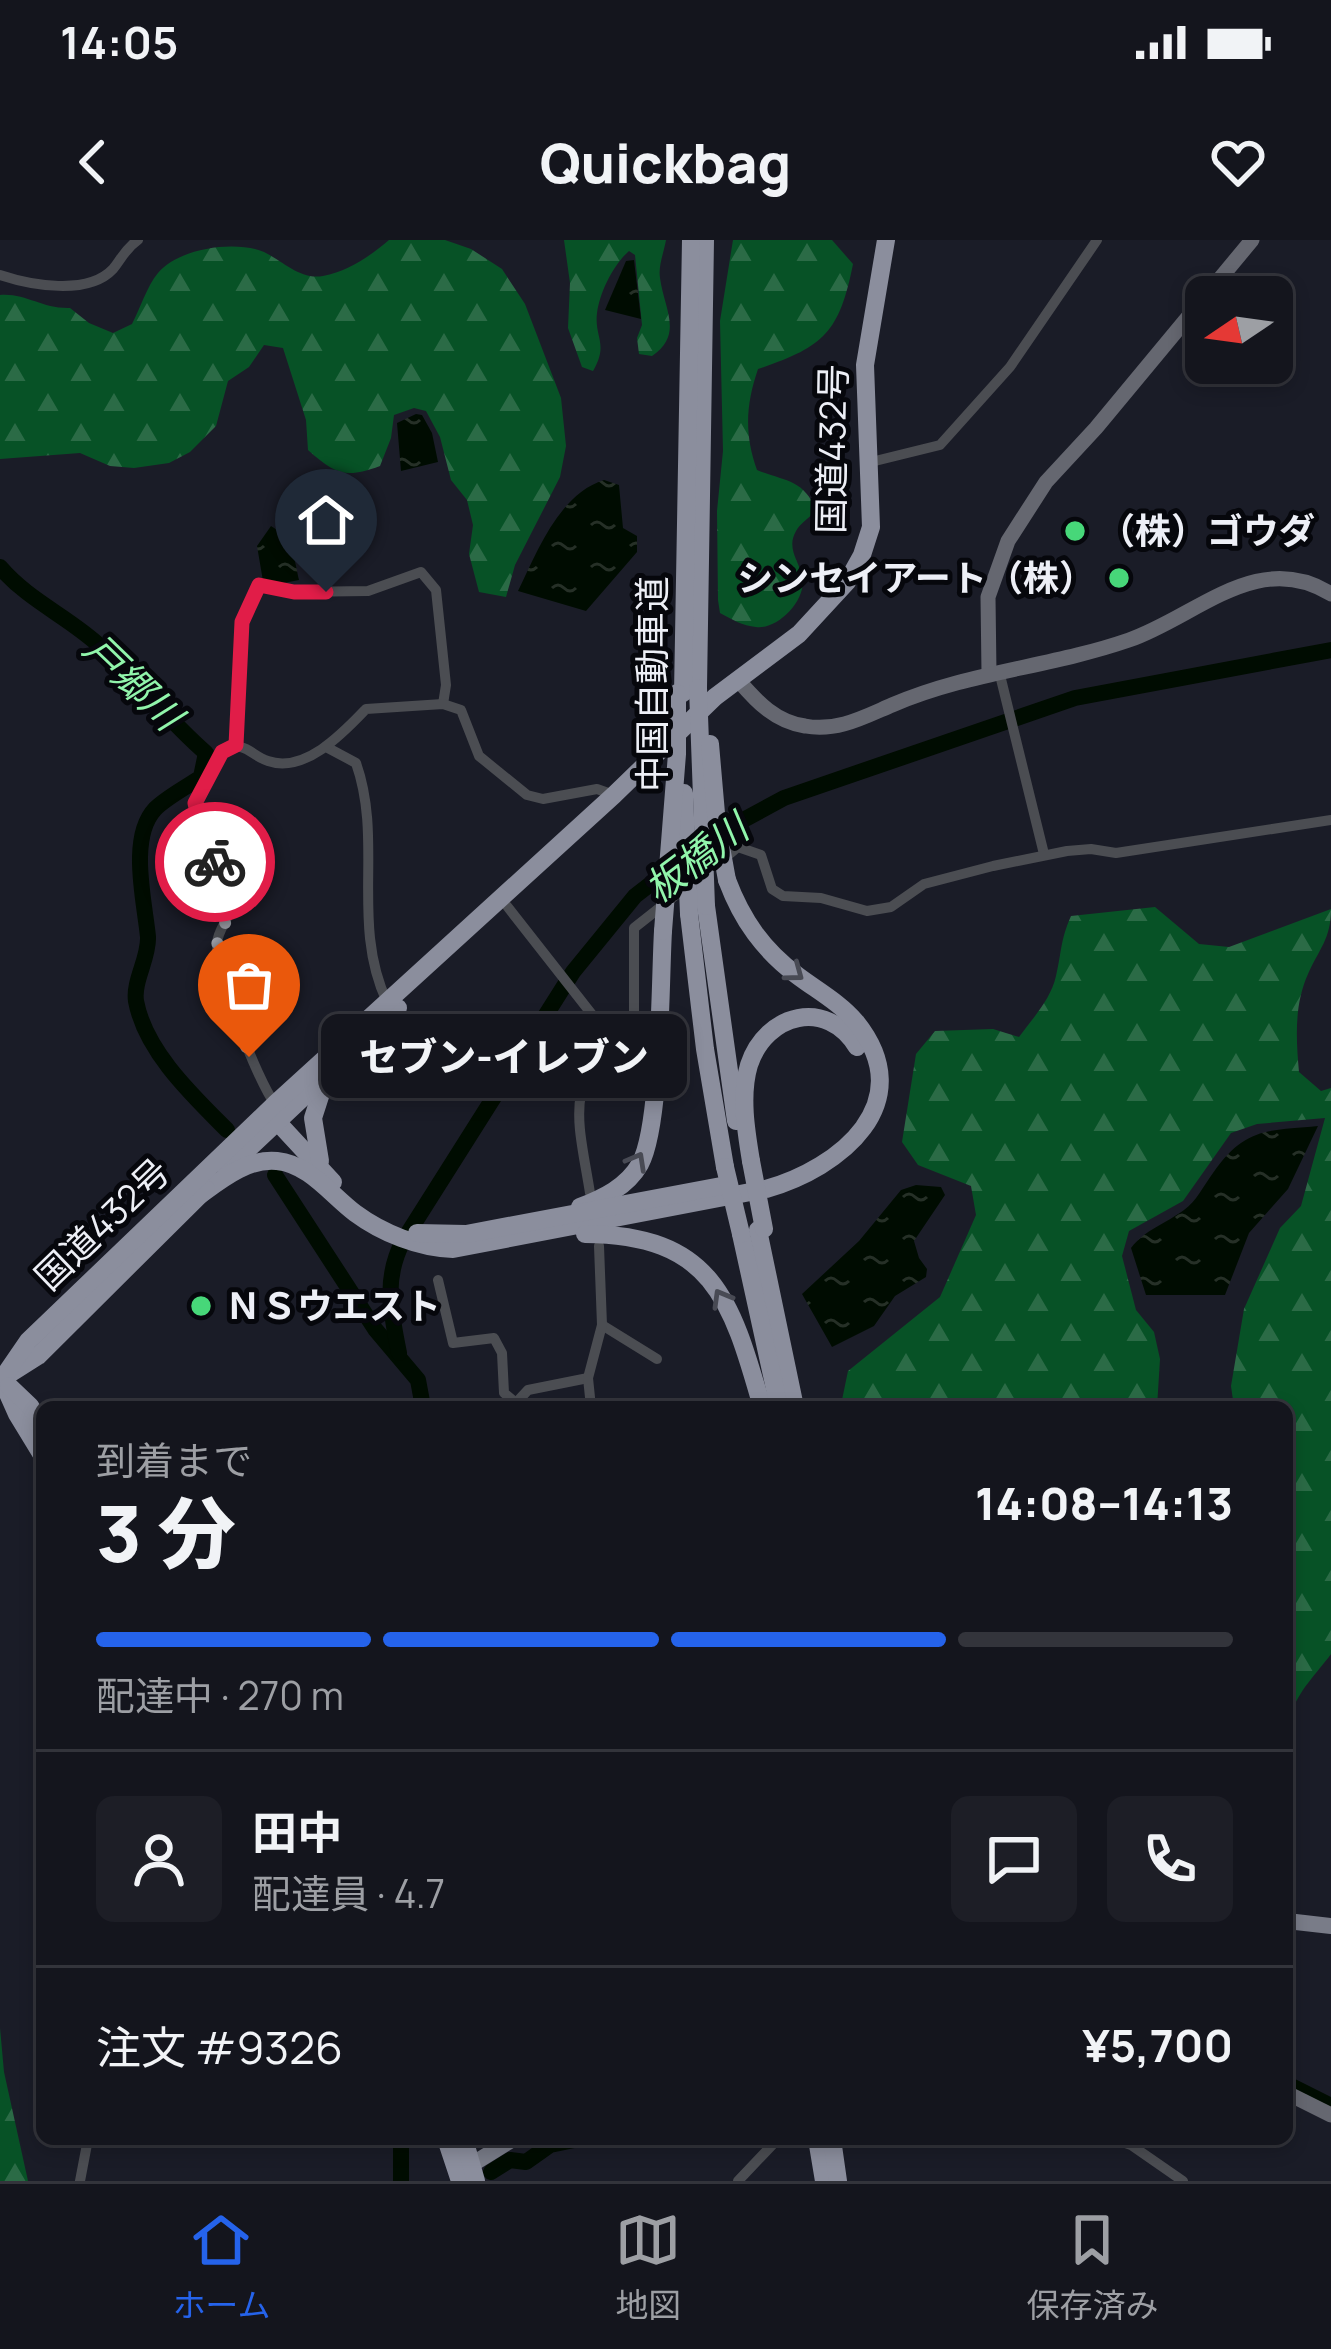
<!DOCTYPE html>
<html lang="ja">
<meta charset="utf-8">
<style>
:root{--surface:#14151d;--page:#1d1e26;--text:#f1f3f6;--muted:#9d9fa4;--line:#33343b;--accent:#2563eb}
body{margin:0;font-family:Manrope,"Noto Sans JP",sans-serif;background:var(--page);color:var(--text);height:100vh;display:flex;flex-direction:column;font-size:45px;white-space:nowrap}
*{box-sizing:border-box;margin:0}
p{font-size:39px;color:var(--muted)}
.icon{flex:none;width:66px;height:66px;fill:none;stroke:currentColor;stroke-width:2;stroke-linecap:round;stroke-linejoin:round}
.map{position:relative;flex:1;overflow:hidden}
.side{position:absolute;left:36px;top:1161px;width:1257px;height:744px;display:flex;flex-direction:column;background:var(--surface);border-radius:18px;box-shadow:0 6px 18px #0003,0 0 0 3px var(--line)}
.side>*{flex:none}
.needle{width:78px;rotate:257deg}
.buttons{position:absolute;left:1185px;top:36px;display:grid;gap:24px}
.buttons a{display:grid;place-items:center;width:108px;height:108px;border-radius:18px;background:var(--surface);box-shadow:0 6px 18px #0003,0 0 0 3px var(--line);font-size:60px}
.pin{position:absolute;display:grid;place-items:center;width:102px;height:102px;color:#fff;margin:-123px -51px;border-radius:50% 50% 50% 0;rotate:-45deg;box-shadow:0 0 12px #0007}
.pin .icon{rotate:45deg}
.courier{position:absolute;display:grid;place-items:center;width:120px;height:120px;margin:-60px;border:9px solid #e11d48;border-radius:50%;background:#fff;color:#222;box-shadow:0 3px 15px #0007}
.bubble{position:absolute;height:84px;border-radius:18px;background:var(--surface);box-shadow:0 6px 18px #0003,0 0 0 3px var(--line);font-size:39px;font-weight:800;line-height:84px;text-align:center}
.headline em{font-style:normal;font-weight:800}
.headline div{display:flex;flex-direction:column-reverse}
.headline{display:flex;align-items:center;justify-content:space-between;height:204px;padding:0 60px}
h1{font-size:78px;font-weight:800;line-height:90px}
.bar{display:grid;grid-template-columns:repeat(4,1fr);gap:18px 12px;align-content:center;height:144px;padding:0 60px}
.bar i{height:15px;border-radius:9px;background:var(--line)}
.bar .current{background:var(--accent)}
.bar p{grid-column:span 4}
.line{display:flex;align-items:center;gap:30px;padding:0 60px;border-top:3px solid var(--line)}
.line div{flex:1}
.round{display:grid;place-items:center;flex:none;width:126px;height:126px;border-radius:18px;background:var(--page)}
.status{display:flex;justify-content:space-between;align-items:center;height:84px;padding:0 60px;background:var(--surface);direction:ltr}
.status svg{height:33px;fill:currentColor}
header{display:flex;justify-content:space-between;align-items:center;height:156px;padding:0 60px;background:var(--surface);font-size:54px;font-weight:800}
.tab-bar{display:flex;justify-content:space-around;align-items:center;height:168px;border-top:3px solid var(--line);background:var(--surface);font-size:33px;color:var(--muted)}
.tab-bar a{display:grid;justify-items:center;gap:6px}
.tab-bar .current{color:var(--accent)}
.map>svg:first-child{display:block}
.forest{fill:url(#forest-firs)}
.water{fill:url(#water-ripples)}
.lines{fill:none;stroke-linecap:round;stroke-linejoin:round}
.river{stroke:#000c01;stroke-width:16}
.street{stroke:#4b4d52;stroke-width:10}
.secondary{stroke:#656770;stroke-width:15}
.primary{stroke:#797c88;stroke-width:16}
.highway{stroke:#8b8e9d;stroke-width:18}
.highway-bridge{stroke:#8b8e9d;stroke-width:18}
.oneway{stroke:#484a54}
.done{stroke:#a3a5ae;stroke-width:12;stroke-dasharray:0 21.6}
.route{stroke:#e11d48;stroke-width:15}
.poi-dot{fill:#47d779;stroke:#06070c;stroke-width:4.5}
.labels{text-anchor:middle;stroke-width:10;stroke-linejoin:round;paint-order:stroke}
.street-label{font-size:36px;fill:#edeff6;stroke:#06070c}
.poi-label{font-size:36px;font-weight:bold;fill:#edeff6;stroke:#06070c;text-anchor:start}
.water-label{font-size:39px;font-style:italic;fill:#91f5ab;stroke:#06070c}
</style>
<div class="status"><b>14:05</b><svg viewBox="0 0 49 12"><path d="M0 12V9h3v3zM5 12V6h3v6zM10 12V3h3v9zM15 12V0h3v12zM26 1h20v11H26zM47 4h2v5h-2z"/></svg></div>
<header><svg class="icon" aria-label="back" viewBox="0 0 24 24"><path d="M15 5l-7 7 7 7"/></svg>Quickbag<svg class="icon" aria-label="heart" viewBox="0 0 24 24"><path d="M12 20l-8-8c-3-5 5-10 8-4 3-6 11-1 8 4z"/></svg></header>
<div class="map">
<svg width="1331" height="1941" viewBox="0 0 1331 1941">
<defs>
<pattern id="forest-firs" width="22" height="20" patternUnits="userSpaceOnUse" patternTransform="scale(3)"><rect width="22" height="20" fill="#075226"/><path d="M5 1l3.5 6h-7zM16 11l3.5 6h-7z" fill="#2b6b46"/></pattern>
<pattern id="water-ripples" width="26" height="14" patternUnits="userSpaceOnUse" patternTransform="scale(3)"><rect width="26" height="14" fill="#000c01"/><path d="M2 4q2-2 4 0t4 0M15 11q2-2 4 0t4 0" fill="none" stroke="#263027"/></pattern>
</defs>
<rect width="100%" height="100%" fill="#1a1c27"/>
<g class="forest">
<path d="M389,0h56l26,9 31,20 23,35 36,94 5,48 -6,31 -45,88 -9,32 -27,-5 -10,-38 4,-29 -6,-25 -16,-20 -11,-43 -14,-26 -12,-3 -20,7 -3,23 -11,28c-35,13 -45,8 -72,-16l-2,-30 -23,-72 -19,-3 -15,22 -21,14 -12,45 -26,26 -21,11 -35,5 -24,-2 -30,-13 -80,6v-164c26,-2 42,14 70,13l19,15 24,10 19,-9c8,-15 15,-38 26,-51 21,-25 77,-33 106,-21 19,9 36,28 59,24 26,-5 47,-20 66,-36z"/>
<path d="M564,0h102c-2,12 -8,26 -6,38 4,31 24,56 -8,78l-13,-2 -2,-16 5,-13 -7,-70 -6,-4c-16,14 -29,41 -32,62 -3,24 12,31 -4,58l-11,-4 -14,-39 2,-45z"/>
<path d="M733,0h99l21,24c-14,70 -30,83 -95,105 -12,35 -14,65 -1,101 27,11 47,9 59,40 -6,8 -16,13 -20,21 -10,17 3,30 6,45 6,23 -24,54 -46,51 -13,-1 -25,-8 -36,-14l-2,-13 -1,-89 6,-60 -3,-130z"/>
<path d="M1155,667l44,37 30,3 102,-38c0,30 -12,40 -23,65 -14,31 -12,65 -9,98l22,19 10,-3v566c-13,18 -34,38 -39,59 -5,20 5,42 -5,60v-366h-53l-3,-21 13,-77 36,-81 21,-22 24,-88 -68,6 -26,9 -48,68 -54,30 -7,25 14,54 18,22 6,27 -3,48h-312l-3,-7 6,-29 92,-74 36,-82 -5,-29 -53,-21 -16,-23 14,-88 19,-23 58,-2 26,8c14,-19 32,-38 37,-61 6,-25 4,-35 15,-60z"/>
<path d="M0,1788l4,44 24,109h-28z"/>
</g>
<g class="water">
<path d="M634,20l7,59 -36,-9 21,-49z"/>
<path d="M416,174l6,1 10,18 6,29 -37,9 -4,-48z"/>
<path d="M604,240l15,5 4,43 14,8v16l-51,59 -68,-20c19,-39 41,-97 86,-111z"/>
<path d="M271,286c22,13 23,31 28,54l-35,7 -7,-41z"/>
<path d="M1318,886l-30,63 -39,44 -24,62h-79l-15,-47c15,-19 34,-24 53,-38 12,-8 20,-25 29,-37 32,-46 54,-42 105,-47z"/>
<path d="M916,945l25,2 4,8 -31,46 5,17 8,11 -1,8 -31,19 -21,30 -42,21 -30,-53 57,-53 42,-51z"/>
</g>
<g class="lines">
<g class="river">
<path d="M0,327c29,34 69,50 101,80 37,34 67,73 105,106l-5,24c-14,10 -34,20 -46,32 -27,29 -10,94 -7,128 1,21 -15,44 -12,64 9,50 57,95 91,129"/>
<path d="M710,598l74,-40 291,-100 256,-48"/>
<path d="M275,935l100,154 43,51 5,27"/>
<path d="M399,1113c-8,-41 -16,-73 4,-112l170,-269 62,-76 40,-31"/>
<path d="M1287,1844l44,22"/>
<path d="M491,1932l19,-12 16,2 24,-17 29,-6"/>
<path d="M401,1941v-42"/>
</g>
<g class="street">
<path d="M0,35c30,10 88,21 113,-6 9,-11 12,-20 25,-29"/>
<path d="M871,222l69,-17 70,-78 87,-127"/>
<path d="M999,431l45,183"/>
<path d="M236,505l5,-123 18,-37 35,7 74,-1 53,-19 15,18 10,95 -3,19"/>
<path d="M328,508l28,15c28,79 -6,160 31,239"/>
<path d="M720,622l18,-15 23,8 11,34 11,7 38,2 46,13 24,-4 33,-23 69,-18 74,-15 24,-2 25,4 215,-33"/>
<path d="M507,666l105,134"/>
<path d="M275,864c-18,-24 -60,-133 -58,-161 1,-13 11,-23 14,-35l-36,-99 29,-60c22,-8 26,6 44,12 37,13 76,-29 98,-52l77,-5 18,6 18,46 48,39 16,4 54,-10 17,6"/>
<path d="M590,953c-11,-70 -30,-118 41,-163l3,-11v-91l57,-45"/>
<path d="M438,1040l15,63 41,-5 8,15 2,40 11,9"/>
<path d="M602,1085l55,34"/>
<path d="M515,1164l13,-14 60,-12"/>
<path d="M591,1167l-3,-29 14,-53 -3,-79"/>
<path d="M1114,1899l17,6 52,36"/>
<path d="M80,1941l8,-42"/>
<path d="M738,1941l37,-39 18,-3"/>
</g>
<g class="secondary">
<path d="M989,433l-1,-76 20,-56 38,-59 50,-54 156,-188"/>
<path d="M739,441c18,21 37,41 66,45 32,6 59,-9 87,-21 76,-33 159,-38 237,-65 67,-23 129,-92 202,-46"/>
<path d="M1287,1853l44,22"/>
</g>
<g class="primary">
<path d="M1287,1681l44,5"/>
<path d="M463,1930l50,-31"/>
</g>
<g class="highway">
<path d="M698,448l7,-448"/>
<path d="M683,453l8,-453"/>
<path d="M706,666l30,215"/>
<path d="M689,674l16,135 20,118"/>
<path d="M271,875l62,67"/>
<path d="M320,921l-7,-43 11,-34"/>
<path d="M751,921c-5,-30 -11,-66 -2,-96 17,-52 78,-67 108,-18"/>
<path d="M226,930l172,-162"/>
<path d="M200,955c22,-16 48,-37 77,-34 32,3 54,34 78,52 27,20 64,35 98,36l313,-60c74,-21 155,-86 90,-167 -16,-19 -38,-31 -58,-46 -35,-26 -56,-56 -71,-96"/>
<path d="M580,967c23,-9 47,-20 60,-43 21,-38 20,-183 23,-233"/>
<path d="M758,990l37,177"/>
<path d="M417,993l49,1 255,-48"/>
<path d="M585,994c127,1 146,64 177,173"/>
<path d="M741,994l38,173"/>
<path d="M8,1135l30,-19 168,-167"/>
<path d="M0,1136l17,38 25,41"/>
<path d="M2,1139l26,-38 247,-237 339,-309 101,-98 84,-63 48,-52 15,-27 9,-28 -6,-162 21,-125"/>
<path d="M9,1146l21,20 12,20"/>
<path d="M446,1899l14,42"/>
<path d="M464,1899l12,42"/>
<path d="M817,1899l7,42"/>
<path d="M832,1899l6,42"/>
</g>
<g class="highway-bridge">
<path d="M698,448l8,218"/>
<path d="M710,504l7,81 10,55"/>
<path d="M684,553l5,121"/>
<path d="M663,691l14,-177v-61"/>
<path d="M751,921l13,68"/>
<path d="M725,927l16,67"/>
</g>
</g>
<defs><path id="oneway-chevron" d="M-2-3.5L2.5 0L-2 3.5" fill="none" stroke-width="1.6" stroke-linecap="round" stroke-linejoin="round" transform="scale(3)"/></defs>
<g class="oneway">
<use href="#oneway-chevron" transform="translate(795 733) rotate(37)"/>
<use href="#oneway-chevron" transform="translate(637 921) rotate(-61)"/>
<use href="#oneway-chevron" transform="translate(721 1058) rotate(-120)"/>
</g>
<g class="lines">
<path class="done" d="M215,622l16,46 -14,36 32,113"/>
<path class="route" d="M215,622l-14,-32 -6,-27 27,-51 14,-7 6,-123 17,-37 35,7h32"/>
</g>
<g class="poi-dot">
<circle cx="1075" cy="291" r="12"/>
<circle cx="1119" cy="338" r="12"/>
<circle cx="201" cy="1066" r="12"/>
</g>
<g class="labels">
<g class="street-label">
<text transform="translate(832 209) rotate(-89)" y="13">国道432号</text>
<text transform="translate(652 444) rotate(-90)" y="13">中国自動車道</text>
<text transform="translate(102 984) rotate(-44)" y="13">国道432号</text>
</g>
<g class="poi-label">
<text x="1099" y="304">（株）ゴウダ</text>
<text x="1095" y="351" text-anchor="end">シンセイアート（株）</text>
<text x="225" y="1079">ＮＳウエスト</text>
</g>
<g class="water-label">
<text transform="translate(133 442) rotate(44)" y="14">戸郷川</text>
<text transform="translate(696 618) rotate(-37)" y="14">板橋川</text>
</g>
</g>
</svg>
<div class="buttons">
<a><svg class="needle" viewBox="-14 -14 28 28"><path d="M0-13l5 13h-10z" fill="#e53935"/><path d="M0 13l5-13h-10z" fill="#9d9fa4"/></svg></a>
</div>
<div class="pin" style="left:249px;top:817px;background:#ea580c"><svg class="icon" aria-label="bag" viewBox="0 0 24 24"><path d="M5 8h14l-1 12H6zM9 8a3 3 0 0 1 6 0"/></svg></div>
<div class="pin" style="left:326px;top:352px;background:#1f2937"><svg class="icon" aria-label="home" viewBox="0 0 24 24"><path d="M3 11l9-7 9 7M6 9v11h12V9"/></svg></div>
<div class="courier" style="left:215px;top:622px"><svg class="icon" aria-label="bike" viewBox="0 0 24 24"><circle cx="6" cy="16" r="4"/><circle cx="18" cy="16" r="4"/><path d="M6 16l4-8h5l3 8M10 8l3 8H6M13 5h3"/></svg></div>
<div class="bubble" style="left:321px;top:774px;width:366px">セブン-イレブン</div>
<section class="side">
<div class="headline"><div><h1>3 分</h1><p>到着まで</p></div><em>14:08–14:13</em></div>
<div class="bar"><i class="current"></i><i class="current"></i><i class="current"></i><i></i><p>配達中 · 270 m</p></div>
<div class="line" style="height:216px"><a class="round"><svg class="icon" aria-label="person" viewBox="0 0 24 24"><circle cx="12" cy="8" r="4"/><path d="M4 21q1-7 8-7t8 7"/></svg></a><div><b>田中</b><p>配達員 · 4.7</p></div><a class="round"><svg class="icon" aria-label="chat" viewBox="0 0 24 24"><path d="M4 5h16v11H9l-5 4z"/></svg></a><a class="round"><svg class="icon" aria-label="phone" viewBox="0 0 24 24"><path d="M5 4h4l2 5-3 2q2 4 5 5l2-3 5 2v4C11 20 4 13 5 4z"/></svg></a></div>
<div class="line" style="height:156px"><div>注文 #9326</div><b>¥5,700</b></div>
</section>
</div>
<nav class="tab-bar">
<a class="current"><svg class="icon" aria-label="home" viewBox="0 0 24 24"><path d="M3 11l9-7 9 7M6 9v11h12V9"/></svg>ホーム</a>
<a><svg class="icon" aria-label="map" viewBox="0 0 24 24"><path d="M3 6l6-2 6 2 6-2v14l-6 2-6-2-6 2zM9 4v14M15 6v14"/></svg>地図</a>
<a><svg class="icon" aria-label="saved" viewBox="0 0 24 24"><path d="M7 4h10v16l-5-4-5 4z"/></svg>保存済み</a>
</nav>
